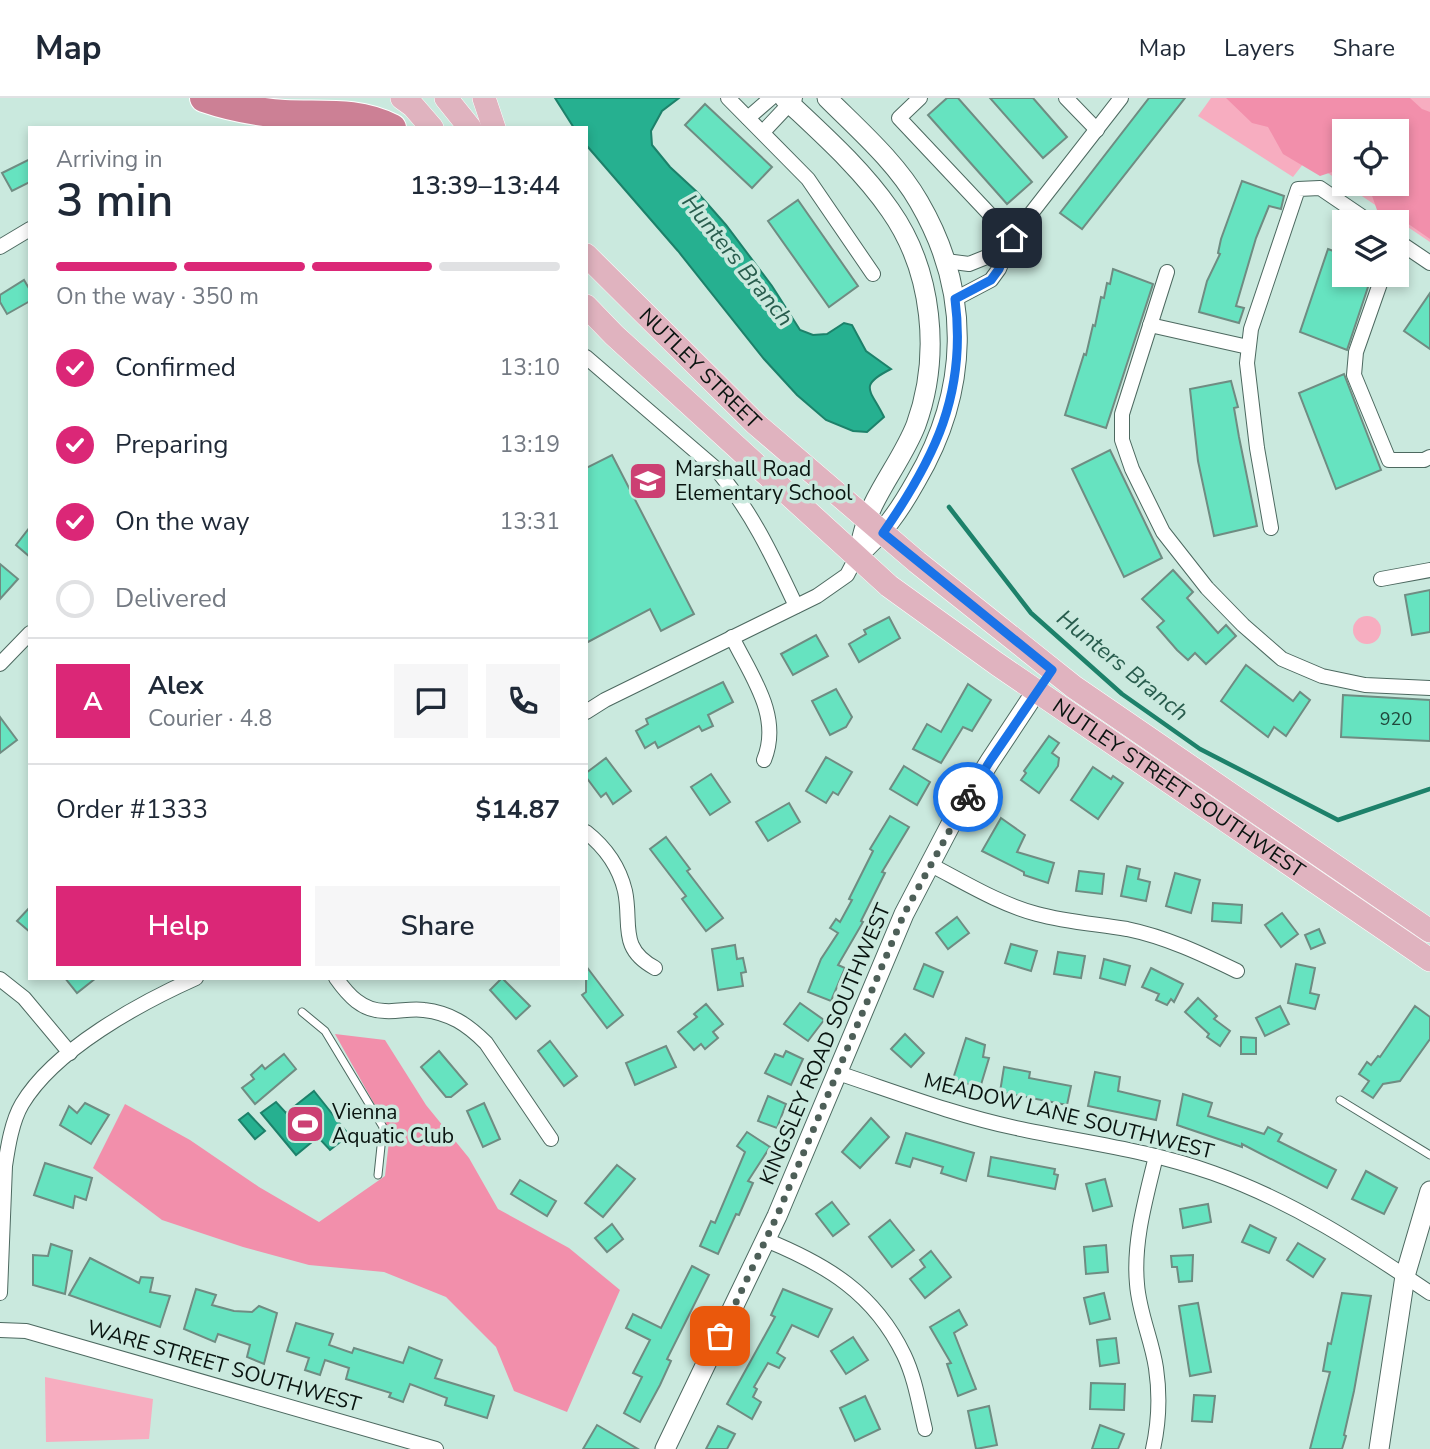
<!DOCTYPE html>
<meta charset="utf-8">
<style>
:root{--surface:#fff;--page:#f6f6f7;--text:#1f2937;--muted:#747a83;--line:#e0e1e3;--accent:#db2777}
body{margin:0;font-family:"Nunito Sans",sans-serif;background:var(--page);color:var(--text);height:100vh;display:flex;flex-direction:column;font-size:26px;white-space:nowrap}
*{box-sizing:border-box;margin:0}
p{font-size:23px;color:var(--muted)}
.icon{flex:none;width:38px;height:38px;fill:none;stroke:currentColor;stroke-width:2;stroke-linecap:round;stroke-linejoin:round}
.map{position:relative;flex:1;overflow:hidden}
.sheet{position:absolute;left:28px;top:28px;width:560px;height:854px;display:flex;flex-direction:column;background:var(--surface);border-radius:0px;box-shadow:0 4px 10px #0003}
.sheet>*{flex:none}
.fabs{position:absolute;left:1332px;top:21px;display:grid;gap:14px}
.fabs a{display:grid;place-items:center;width:77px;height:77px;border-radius:0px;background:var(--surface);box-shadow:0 4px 10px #0003;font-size:35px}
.pin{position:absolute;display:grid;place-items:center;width:60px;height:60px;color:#fff;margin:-30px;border-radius:14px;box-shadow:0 4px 10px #0006}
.courier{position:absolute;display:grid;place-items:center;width:70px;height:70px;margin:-35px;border:5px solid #1a73e8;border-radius:50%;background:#fff;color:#222;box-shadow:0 2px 9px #0007}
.head em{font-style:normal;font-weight:600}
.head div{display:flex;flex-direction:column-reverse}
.head{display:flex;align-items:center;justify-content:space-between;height:119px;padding:0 28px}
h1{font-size:46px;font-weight:600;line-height:52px}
.bar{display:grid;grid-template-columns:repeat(4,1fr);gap:10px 7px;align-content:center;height:84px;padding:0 28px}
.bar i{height:9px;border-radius:5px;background:var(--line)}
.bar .selected{background:var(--accent)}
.bar p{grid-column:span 4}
.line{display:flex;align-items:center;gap:18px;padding:0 28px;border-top:2px solid var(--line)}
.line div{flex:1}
.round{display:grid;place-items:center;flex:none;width:74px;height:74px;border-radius:0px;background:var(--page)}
ol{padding:0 28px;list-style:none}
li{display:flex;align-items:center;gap:21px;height:77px}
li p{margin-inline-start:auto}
li .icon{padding:7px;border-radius:50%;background:var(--accent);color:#fff;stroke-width:4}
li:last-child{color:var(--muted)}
li i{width:38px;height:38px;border:4px solid var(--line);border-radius:50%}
.cta{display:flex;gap:14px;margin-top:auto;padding:14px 28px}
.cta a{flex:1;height:80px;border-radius:0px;background:var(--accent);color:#fff;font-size:28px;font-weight:600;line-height:80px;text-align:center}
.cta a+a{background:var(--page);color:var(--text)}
header{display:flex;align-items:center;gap:42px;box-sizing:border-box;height:98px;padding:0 35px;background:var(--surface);border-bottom:2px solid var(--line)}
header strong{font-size:33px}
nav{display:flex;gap:38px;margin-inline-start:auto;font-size:24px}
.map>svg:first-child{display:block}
.green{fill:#f7adc0;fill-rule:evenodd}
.forest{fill:#f28fab}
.water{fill:#26b090;stroke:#1d816a;stroke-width:2}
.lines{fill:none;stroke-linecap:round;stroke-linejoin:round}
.stream{stroke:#1d816a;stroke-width:4.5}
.building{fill:#66e3c0;stroke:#6f8c82;stroke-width:2}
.service-casing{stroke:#4d6960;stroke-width:9}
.minor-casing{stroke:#4d6960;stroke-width:16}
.tertiary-casing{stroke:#4d6960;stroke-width:21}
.primary-casing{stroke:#fff;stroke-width:24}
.motorway-casing{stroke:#fff;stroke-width:30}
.service{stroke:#fff;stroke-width:7}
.minor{stroke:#fff;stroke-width:14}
.tertiary{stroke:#fff;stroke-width:19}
.primary{stroke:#e0b3bf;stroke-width:23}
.motorway{stroke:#cc8095;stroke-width:28}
.done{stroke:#4d5f58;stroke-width:7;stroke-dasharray:0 12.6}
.route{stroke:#1a73e8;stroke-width:9}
.labels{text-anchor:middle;stroke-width:7;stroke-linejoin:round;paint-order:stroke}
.number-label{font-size:18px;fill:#20483c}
.street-label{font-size:21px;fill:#091410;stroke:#cae9de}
.poi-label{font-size:21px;fill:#091410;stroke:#cae9de;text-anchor:start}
.water-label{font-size:23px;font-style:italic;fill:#295d4e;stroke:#cae9de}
</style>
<header>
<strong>Map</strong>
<nav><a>Map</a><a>Layers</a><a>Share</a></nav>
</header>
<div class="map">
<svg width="1430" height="1351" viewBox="0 0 1430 1351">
<rect width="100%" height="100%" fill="#cae9de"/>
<g class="green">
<path d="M1211,0h219v144l-123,-83 -14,18 -95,-61zM1344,33h52v53h-52z"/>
<circle cx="1367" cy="532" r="14"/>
<path d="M45,1279l108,22 -4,40 -103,3z"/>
</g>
<g class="forest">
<path d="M1226,0h184l12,11 8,3v127l-23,-16 -30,-13 -8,-23 -1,-3h28v-53h-52v37l-24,8 -37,-22 -15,-27 -16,-4z"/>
<path d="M335,936l50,6 41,65 43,53 29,51 71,39 51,42 -53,122 -53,-21 -18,-44 -50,-50 -62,-25 -75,-7 -66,-18 -81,-27 -69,-52 32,-64 65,36 69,47 60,35 66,-46 5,-44z"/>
</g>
<g class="water">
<path d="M555,0h124l-17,13 -11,20 1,14 18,22 27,25 29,33 46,61 28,44 13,5 14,-1 17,-11 8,2 14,26 25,18c-34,17 -20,21 -7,48l-17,15 -14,-1 -27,-11 -29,-25 -33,-36 -86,-108 -91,-105 -1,-18h-12z"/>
<path d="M314,993l35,44 -19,15 -12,-13 -22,18 -35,-42 15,-11 10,11z"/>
<path d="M248,1015l17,18 -10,8 -16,-19z"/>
</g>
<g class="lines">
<path class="stream" d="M949,409l82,106 91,81 78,55 138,71 92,-31"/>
</g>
<g class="building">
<path d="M947,0h11l74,84 -25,22 -79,-89z"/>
<path d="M990,0h43l34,39 -24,21z"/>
<path d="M1149,0h36l-103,131 -22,-16z"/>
<path d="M705,6l67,63 -20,21 -67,-63z"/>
<path d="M30,61v23l-18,9 -10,-18z"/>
<path d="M1242,83l42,15 -3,13 -12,-3 -13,32 -20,68 8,2 -5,15 -40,-11 8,-31 13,-27 -2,-1 3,-14z"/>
<path d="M798,102l60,86 -29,21 -61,-86z"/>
<path d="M1328,151l16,6v20h28l-25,75 -47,-18z"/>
<path d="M1113,171l40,15 -47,144 -41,-13 19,-61 2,1 7,-30 2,1 6,-29 3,1 3,-15 3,1z"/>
<path d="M24,182l6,10v11l-23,13 -7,-12v-7z"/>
<path d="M1430,195v56l-26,-18z"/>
<path d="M1344,276l37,96 -45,19 -37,-96z"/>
<path d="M1231,283l7,26 -4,1 5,29 18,89 -43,10 -16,-75 -8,-72z"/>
<path d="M1110,352l52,108 -38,19 -52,-108z"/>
<path d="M612,357l82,159 -33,17 -11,-22 -64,34v-175z"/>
<path d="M30,429v30l-14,-12z"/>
<path d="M0,466l18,15 -18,20z"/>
<path d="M1173,472l20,22 -6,6 31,35 8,-8 10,11 -30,28 -11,-11 -7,7 -11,-10 -20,-23 7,-6 -22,-22z"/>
<path d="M1430,492v42l-18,3 -7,-40z"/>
<path d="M889,519l11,21 -41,24 -10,-18 17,-10 -2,-4z"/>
<path d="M816,537l12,21 -35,19 -12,-21z"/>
<path d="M1246,567l47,36 7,-9 10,8 -24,36 -12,-9 -6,10 -47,-36z"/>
<path d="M723,584l10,20 -25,13 5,11 -11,5 -3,-5 -41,22 -3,-6 -10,6 -9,-17 12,-7 -2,-5z"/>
<path d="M968,586l23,16 -19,31 -9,-4 -22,36 -28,-14 14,-25 14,8z"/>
<path d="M836,591l16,28 -6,10 -16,8 -18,-34z"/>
<path d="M1343,597l87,5v41l-89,-4z"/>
<path d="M0,619l17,23 -17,13z"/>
<path d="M1049,638l10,7 -7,10 7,5 -1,8 -19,27 -18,-13 5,-7 -2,-2z"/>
<path d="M826,659l26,15 -14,23 -5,-3 -7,11 -20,-12z"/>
<path d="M606,660l25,33 -18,13 -7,-11 -5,4 -15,-20v-4z"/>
<path d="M904,668l26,16 -13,23 -27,-16z"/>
<path d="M1093,669l18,12 2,-3 10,7 -25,36 -27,-19z"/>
<path d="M711,676l19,28 -20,13 -19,-28z"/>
<path d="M789,705l11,19 -32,19 -12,-19z"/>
<path d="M890,718l19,11 -27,45 3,1 -24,48 2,1 -25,43 7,3 -14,33 -23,-9 13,-33 17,-26 -8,-5 6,-9 4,3 12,-22 -3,-1 24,-48 -3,-2z"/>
<path d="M1001,720l24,17 -8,17 37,11 -6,20 -24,-8v-3l-42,-21z"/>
<path d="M666,739l24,32 -3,2 36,47 -17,13 -24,-32 4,-3 -36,-47z"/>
<path d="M1127,768l13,3 -2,10 12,3 -4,19 -25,-5z"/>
<path d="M1079,773l25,3 -2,20 -26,-3z"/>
<path d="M1175,775l25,7 -9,33 -25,-7z"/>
<path d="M1213,805l29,2 -1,18 -29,-2z"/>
<path d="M30,809v25l-13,-11z"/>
<path d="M1282,815l16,21 -17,13 -16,-22z"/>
<path d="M957,819l12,16 -21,16 -12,-16z"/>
<path d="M1319,831l6,14 -14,6 -6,-14z"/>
<path d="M1011,846l26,7 -6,20 -26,-8z"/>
<path d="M735,847l2,14 6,-1 3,14 -5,1 2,13 -25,4 -6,-41z"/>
<path d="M1058,854l27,4 -4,22 -27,-4z"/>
<path d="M1104,861l26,7 -5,19 -25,-7z"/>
<path d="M924,866l19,8 -10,25 -19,-8z"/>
<path d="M1296,866l19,4 -5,25 9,2 -4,14 -27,-6z"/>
<path d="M586,868l37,49 -16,13 -25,-33 4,-3z"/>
<path d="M1151,870l32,16 -9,18 -3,-3 -4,6 -11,-5 3,-6 -17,-7z"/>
<path d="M65,880h31l-19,15z"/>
<path d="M502,880l28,28 -14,13 -26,-29z"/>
<path d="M1198,900l19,18 -3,3 16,12 -10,15 -13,-9 2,-3 -24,-22z"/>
<path d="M800,905l24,17 -16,21 -24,-17z"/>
<path d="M706,906l17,20 -10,8 5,6 -13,11 -4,-5 -7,6 -16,-18 19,-15 -3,-3z"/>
<path d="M1280,908l9,18 -24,12 -9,-18z"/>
<path d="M1415,908l15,11v22l-30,42 -17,3 -10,14 -11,-7 7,-10 -10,-7 8,-12 4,3 7,-9 2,1z"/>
<path d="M905,936l19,19 -13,14 -20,-18z"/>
<path d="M1241,939l15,1v16h-15z"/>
<path d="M966,940l19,7 -2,12 6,1 -9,30 -27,-9z"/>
<path d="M550,943l27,35 -13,10 -26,-35z"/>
<path d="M666,948l10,21 -41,18 -9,-22z"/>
<path d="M439,953l28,33 -16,13h-5l-25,-30z"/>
<path d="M786,953l17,8 -12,26 -26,-12 10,-19 8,3z"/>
<path d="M284,956l12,15 -41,35 -13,-16 12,-9 -3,-4 11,-10 3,4z"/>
<path d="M1004,969l26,5 -1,6 42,8 -4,19 -67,-13z"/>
<path d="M1095,974l25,5 -2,14 42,10 -4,19 -68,-14z"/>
<path d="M1183,996l29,9 -4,13 56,18 4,-7 14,7 -4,7 58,29 -9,18 -85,-44v3l-65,-22z"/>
<path d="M768,998l18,8 -9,24 -19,-7z"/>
<path d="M85,1005l24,12 -18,29 -31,-19 9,-19 8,7z"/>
<path d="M484,1005l16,36 -17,8 -16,-36z"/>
<path d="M871,1020l18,19 -29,31 -18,-16z"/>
<path d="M747,1034l23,15 -22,34 5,2 -14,32 -3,-1 -18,40 -18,-8 11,-25 4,2 30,-71 -8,-6z"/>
<path d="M906,1035l68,20 -8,28 -25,-8 2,-6 -30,-9 -3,9 -14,-4z"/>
<path d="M991,1059l64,12 -1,5 4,1 -3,14 -67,-13z"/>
<path d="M45,1065l47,15 -6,22 -11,-4 -2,12 -39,-13z"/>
<path d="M617,1067l18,14 -32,38 -18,-14z"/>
<path d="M1366,1073l31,17 -13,26 -32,-15z"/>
<path d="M1105,1081l7,27 -19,5 -7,-27z"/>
<path d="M520,1082l36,21 -9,15 -36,-22z"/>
<path d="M832,1104l17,22 -16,12 -17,-22z"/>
<path d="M1208,1106l3,18 -28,6 -3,-19z"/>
<path d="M890,1122l24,30 -22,17 -23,-30z"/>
<path d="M612,1126l11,15 -16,13 -12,-14z"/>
<path d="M1250,1127l26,13 -7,15 -27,-11z"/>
<path d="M1298,1145l27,16 -12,18 -26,-17z"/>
<path d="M51,1146l21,7 -7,43 -32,-9v-30l15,1z"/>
<path d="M1106,1147l2,27 -22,2 -2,-27z"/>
<path d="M931,1153l20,26 -26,21 -15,-19 15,-12 -5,-7z"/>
<path d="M1193,1157l-1,26 -13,1 -2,-15h-5l-1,-11z"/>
<path d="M90,1160l49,25 2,-6 12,1 -3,14 20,4 -10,31 -91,-32z"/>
<path d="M692,1168l17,9 -42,84 4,2 -11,24 -20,37 -16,-9 18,-36 -9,-4 17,-33 -24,-12 7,-14 28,14z"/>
<path d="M196,1191l20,6 -4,10 22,6 18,1 7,-6 18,7 -13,51 -17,-7 3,-12 -32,-11 -3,8 -31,-13z"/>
<path d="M783,1191l49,20 -14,28 -26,-12 -15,28 8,5 -6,10 -11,-5 -14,24 3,2 -4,8 8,5 -9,17 -25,-15 48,-87 -4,-2z"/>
<path d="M1104,1195l6,26 -20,5 -6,-26z"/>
<path d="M1342,1195l29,3 -17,95 -10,44 2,1 -4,13h-32l20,-77 -7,-1 5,-28 3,1z"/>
<path d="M1198,1205l13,69 -21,4 -11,-70z"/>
<path d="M959,1212l8,15 -13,8 22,56 -18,7 -11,-32 4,-1 -21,-36z"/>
<path d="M296,1225l37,11 -4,11 23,8 2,-5 49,15 6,-16 33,13 -7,18 59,18 -7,22 -42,-13 2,-7 -37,-14 -7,18 -14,-5 2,-4 -45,-14 3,-11 -24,-8 -5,15 -15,-5 4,-12 -22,-7z"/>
<path d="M853,1239l15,23 -22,14 -15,-23z"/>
<path d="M1116,1240l3,25 -19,3 -3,-26z"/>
<path d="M1091,1285l34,1 -1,26 -34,-1z"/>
<path d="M1194,1297l21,1 -3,26 -20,-1z"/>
<path d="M865,1298l15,33 -25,12 -15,-33z"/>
<path d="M989,1308l8,39 -21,4 -8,-38z"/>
<path d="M597,1327l41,24h-55z"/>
<path d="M1100,1327l24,9 -6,15h-26z"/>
<path d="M718,1328l17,8 -8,15h-21z"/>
</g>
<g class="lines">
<g class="service-casing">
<g id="service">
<path d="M302,914l23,19 58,96 -5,48"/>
<path d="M1340,1002l90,55"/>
</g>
</g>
<g class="minor-casing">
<g id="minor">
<path d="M728,0l80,81 65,95"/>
<path d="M920,0l-21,20 113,120"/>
<path d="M1066,0l31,32"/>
<path d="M748,20l23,-20"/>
<path d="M763,34l32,-34"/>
<path d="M1396,142l34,23"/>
<path d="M0,149l30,-18"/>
<path d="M946,163l23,3 20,-8 15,-1"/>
<path d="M1167,174l-45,142v26l10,29 31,63 44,56 36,37 39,34 40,17 43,9 65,3"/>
<path d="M1383,177l-27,77 -2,23 35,85h35l6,-3"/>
<path d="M955,201l36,-19 8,-11 13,-31 109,-140"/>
<path d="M1150,227l98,22"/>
<path d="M586,259l128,110c36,41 59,90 82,139"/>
<path d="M1271,430l-14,-80 -10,-85 4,-34 47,-140 22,-1 50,34"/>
<path d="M1381,481l49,-9"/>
<path d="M732,539c19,39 50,79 32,123"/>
<path d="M0,566l30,-31"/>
<path d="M586,614l19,-12 212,-104 30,-21 10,-19"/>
<path d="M586,734c19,15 33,34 39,59 7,33 -7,57 30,77"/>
<path d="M929,766c35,18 70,40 108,50 29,8 60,10 90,15 39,8 75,25 110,42"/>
<path d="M336,880c12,17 26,33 49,33 13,1 26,-3 39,-1 26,3 43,14 62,33l65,96"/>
<path d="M0,881l24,19 46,55"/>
<path d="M838,975c60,20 117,42 178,55 65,14 133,22 197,45 79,28 148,73 217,120"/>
<path d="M766,1142c61,25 108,53 138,115 11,23 15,49 21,74"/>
<path d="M0,1195l5,-127c3,-20 7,-45 17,-62 33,-55 118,-101 174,-126"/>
<path d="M0,1232l26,1 410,118"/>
<path d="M1153,1351c6,-27 7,-54 3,-81 -4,-28 -17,-55 -19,-84 -4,-43 9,-86 19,-128"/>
</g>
</g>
<g class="tertiary-casing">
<g id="tertiary">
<path d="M784,0c37,35 77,70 106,112 43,61 51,146 26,215 -11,28 -30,53 -43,80 -8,16 -11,34 -16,51"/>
<path d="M827,0c32,32 69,64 92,104 53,91 50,189 -3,279 -18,32 -31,50 -59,75"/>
<path d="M665,1351l112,-233 127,-302 48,-92 38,-61 47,-71"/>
<path d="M1379,1351l26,-173 25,-85"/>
</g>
</g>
<g class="primary-casing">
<g id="primary">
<path d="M402,0l11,8 19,22"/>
<path d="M446,0l24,30"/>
<path d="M484,0l10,30"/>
<path id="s1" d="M586,157l170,169 161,138 157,125 356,244"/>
<path id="s2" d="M586,208l28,29 275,251 108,78 433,296"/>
</g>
</g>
<g class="motorway-casing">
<path id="motorway" d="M204,0c26,9 53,14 80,16 38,2 72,-4 108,14"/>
</g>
<use href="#service" class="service"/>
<use href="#minor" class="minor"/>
<use href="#tertiary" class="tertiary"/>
<use href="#primary" class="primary"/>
<use href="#motorway" class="motorway"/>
</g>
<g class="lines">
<path class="done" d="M720,1238l57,-120 127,-302 64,-117"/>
<path class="route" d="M968,699l22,-36 62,-91 -169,-137c52,-75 84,-140 72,-234l36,-19 8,-11 13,-31"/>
</g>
<defs>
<g id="school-square" transform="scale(2.0125)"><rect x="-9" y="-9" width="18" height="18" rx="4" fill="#cc4073" stroke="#cae9de"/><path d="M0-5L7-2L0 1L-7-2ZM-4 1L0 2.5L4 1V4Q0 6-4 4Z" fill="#fff"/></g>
<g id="stadium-square" transform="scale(2.0125)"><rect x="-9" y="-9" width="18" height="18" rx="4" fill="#cc4073" stroke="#cae9de"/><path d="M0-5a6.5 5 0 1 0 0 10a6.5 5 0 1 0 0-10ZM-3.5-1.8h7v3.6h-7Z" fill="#fff"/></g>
</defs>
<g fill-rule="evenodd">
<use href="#school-square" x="648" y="383"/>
<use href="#stadium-square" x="305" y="1026"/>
</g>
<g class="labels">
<g class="number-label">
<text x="1396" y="627">920</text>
</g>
<g class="street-label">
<text dy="7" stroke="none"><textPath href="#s1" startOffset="161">NUTLEY STREET</textPath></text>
<text dy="7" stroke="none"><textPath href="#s2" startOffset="766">NUTLEY STREET SOUTHWEST</textPath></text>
<text transform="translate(825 946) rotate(-67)" y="7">KINGSLEY ROAD SOUTHWEST</text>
<text transform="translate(1069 1018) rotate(14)" y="7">MEADOW LANE SOUTHWEST</text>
<text transform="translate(224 1268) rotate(16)" y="7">WARE STREET SOUTHWEST</text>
</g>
<g class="poi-label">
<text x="675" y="378">Marshall Road<tspan x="675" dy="24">Elementary School</tspan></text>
<text x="332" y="1021">Vienna<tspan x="332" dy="24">Aquatic Club</tspan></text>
</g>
<g class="water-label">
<text transform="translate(738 162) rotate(51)" y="8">Hunters Branch</text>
<text transform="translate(1123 567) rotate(39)" y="8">Hunters Branch</text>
</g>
</g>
</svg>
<div class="fabs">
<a><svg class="icon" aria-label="locate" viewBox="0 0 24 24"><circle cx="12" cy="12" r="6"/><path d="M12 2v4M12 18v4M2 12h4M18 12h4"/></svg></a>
<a><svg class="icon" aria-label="layers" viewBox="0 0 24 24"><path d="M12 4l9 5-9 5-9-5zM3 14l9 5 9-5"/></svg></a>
</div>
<div class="pin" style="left:720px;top:1238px;background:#ea580c"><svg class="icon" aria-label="bag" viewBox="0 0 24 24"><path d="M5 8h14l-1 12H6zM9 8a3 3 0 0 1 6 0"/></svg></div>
<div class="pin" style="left:1012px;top:140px;background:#1f2937"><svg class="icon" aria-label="home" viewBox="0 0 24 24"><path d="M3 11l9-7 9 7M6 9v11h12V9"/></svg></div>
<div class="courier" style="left:968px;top:699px"><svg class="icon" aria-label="bike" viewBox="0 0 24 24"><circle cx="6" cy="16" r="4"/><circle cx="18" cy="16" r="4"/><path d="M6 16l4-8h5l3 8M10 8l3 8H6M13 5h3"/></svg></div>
<section class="sheet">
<div class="head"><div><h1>3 min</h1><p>Arriving in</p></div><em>13:39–13:44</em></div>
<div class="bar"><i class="selected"></i><i class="selected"></i><i class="selected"></i><i></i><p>On the way · 350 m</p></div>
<ol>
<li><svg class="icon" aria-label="check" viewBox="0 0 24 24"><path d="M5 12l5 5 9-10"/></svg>Confirmed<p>13:10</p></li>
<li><svg class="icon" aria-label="check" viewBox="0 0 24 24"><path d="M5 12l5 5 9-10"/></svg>Preparing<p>13:19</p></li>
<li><svg class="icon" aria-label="check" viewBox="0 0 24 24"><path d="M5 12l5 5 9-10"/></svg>On the way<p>13:31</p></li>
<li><i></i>Delivered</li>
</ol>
<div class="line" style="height:126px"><b class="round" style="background:var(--accent);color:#fff">A</b><div><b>Alex</b><p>Courier · 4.8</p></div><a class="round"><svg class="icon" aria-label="chat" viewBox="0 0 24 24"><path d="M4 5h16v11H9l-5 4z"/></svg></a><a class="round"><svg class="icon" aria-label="phone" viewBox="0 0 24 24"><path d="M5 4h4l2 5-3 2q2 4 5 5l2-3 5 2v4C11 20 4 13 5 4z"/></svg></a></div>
<div class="line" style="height:91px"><div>Order #1333</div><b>$14.87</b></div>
<div class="cta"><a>Help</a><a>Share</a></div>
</section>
</div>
